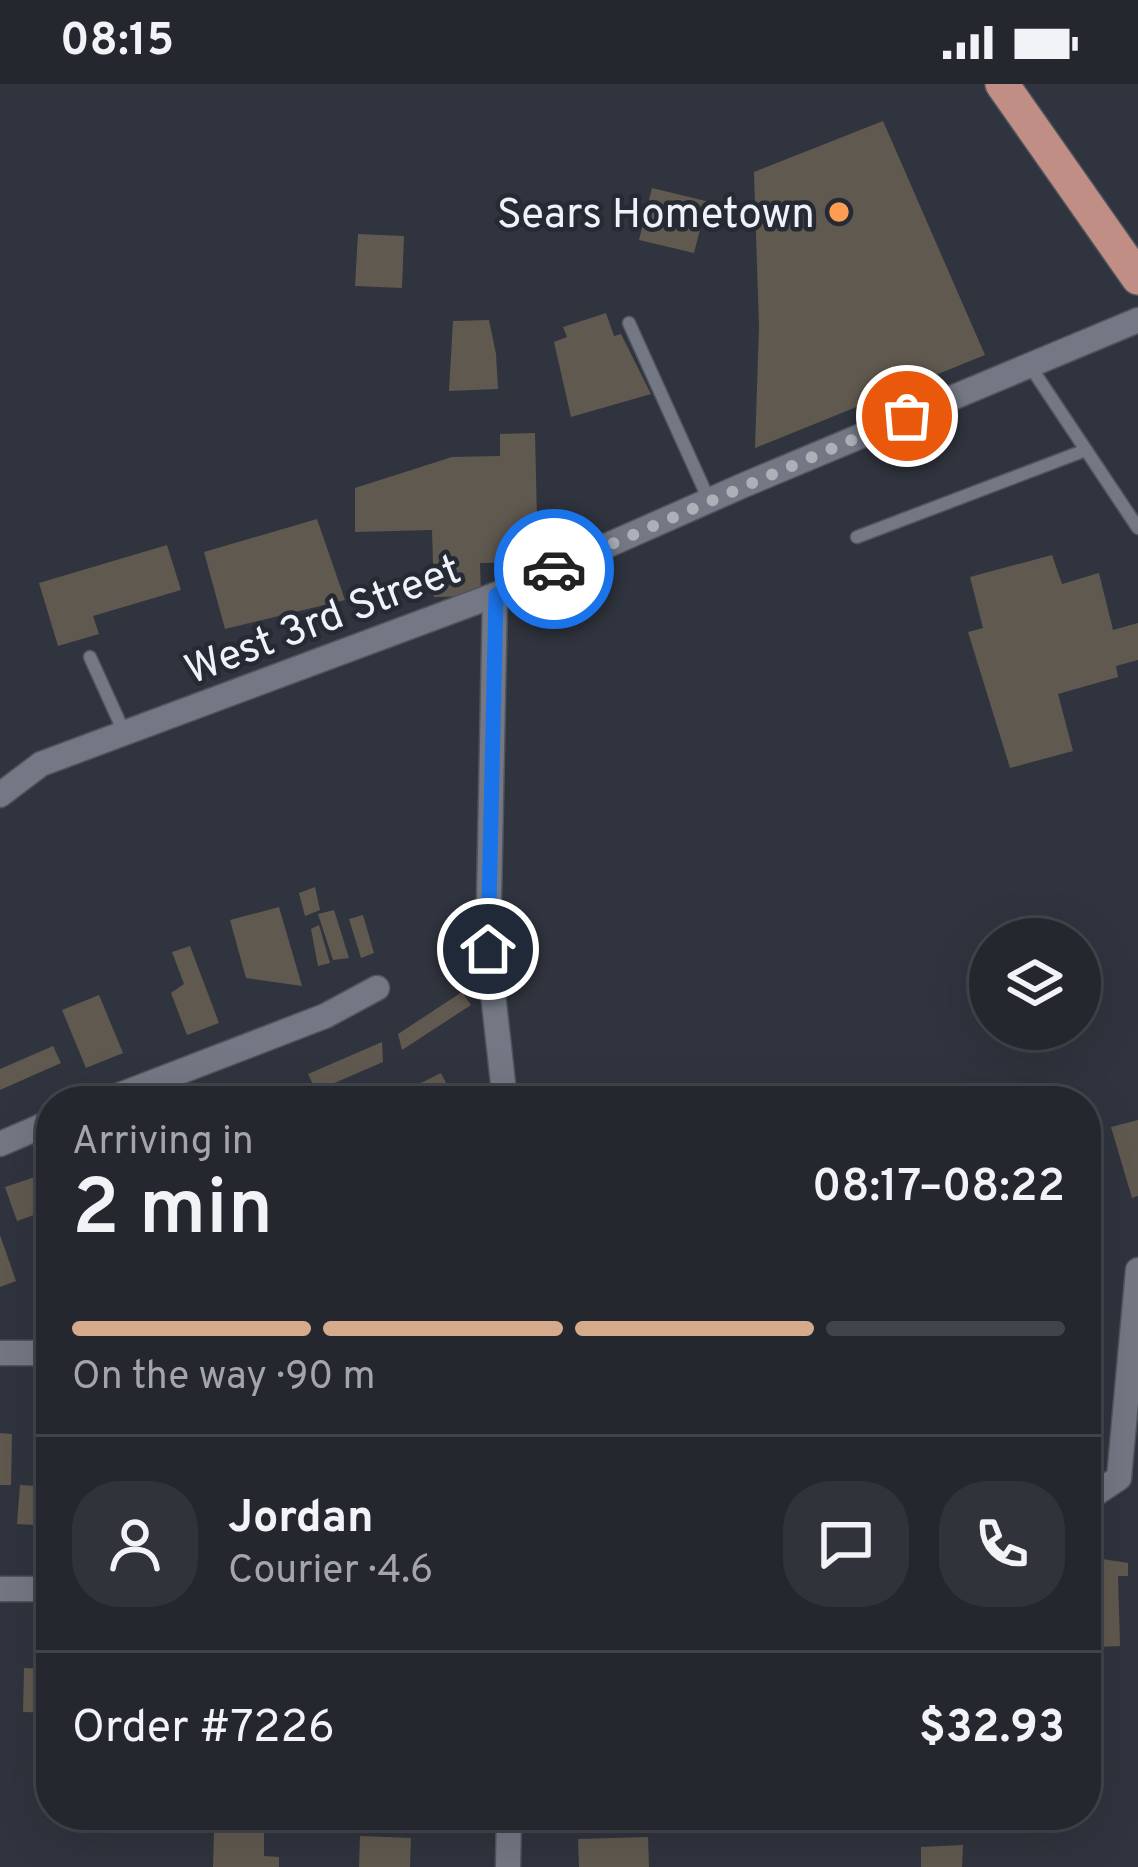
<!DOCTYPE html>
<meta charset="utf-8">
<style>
:root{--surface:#24272e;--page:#30333a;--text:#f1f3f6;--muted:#a3a5aa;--line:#41444a;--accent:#d6ab8b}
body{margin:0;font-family:Overpass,sans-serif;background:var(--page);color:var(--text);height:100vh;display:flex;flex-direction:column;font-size:45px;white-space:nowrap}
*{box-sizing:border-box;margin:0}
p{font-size:39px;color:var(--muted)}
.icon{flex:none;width:66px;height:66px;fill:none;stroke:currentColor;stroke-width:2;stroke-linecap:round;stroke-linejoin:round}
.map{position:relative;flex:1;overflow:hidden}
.drawer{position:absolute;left:36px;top:1002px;width:1065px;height:744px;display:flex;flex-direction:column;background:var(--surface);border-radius:48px;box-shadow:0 12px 48px #0002,0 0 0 3px var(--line)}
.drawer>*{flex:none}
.fabs{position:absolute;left:969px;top:834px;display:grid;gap:24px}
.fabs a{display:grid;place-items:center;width:132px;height:132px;border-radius:50%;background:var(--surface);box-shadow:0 12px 48px #0002,0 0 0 3px var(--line);font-size:60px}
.pin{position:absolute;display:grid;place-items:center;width:102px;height:102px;color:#fff;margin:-51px;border:6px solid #fff;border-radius:50%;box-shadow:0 3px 12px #0007}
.courier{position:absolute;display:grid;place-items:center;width:120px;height:120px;margin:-60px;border:9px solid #1a73e8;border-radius:50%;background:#fff;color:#222;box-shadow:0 3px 15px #0007}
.overview em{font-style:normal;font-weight:600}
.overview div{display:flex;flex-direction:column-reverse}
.overview{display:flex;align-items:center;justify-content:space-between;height:204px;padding:0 36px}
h1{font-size:78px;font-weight:600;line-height:90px}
.bar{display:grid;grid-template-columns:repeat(4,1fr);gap:18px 12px;align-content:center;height:144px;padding:0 36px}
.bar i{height:15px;border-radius:9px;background:var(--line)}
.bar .active{background:var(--accent)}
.bar p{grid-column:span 4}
.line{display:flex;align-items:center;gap:30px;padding:0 36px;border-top:3px solid var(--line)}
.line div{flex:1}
.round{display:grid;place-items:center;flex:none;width:126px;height:126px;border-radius:48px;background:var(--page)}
.status{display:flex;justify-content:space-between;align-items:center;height:84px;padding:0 60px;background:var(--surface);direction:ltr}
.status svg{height:33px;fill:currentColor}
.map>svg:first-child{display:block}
.building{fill:#60594f}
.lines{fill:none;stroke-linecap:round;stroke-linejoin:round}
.service-casing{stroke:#50545c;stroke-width:15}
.minor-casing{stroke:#50545c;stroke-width:27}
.primary-casing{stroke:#50545c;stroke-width:36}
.service{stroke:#737884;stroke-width:12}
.minor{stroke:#737884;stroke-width:24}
.primary{stroke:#c08e85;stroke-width:33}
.done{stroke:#acb0b7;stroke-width:12;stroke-dasharray:0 21.6}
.route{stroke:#1a73e8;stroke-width:15}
.poi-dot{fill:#fc9d52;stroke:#262a34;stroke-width:4.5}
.labels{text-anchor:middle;stroke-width:9;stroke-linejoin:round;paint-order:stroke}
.poi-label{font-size:42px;fill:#eff2f8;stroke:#262a34;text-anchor:end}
.street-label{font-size:42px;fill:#eff2f8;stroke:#262a34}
</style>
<div class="status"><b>08:15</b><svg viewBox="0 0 49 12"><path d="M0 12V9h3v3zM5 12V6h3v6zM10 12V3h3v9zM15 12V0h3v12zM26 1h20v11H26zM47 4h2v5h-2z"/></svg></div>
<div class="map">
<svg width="1138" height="1783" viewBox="0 0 1138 1783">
<rect width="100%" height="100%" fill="#30343e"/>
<g class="building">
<path d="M883,37l102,234 -230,93 4,-121 -5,-155z"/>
<path d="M652,104l70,17 -5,21 -15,-4 -8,31 -55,-13z"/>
<path d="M358,150l46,2 -2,52 -47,-2z"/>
<path d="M606,229l8,23 7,-2 30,60 -80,23 -17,-75 13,-5 -4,-10z"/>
<path d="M489,236l7,34 2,35 -49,2 4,-70z"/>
<path d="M535,349l3,129 -58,1 1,33 -47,1 -2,-67 -77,2v-44l97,-31 48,-1v-22z"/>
<path d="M317,435l28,81 -120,29 -21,-77z"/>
<path d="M167,461l14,45 -88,26 6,18 -41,12 -19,-63z"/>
<path d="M1052,471l10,29 37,-11 14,57 25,-7v37l-22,6 2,11 -60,17 15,57 -63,17 -42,-136 15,-4 -13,-51z"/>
<path d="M315,803l5,23 -15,6 -6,-23z"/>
<path d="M279,823l23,79 -56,-8 -16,-58z"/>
<path d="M334,826l15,48 -16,2 -15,-46z"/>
<path d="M363,831l11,38 -13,5 -12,-39z"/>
<path d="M319,841l11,38 -12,3 -7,-37z"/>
<path d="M190,862l29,77 -32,12 -16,-42 13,-9 -12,-32z"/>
<path d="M462,908l9,13 -69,45 -4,-16z"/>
<path d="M99,911l24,58 -37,15 -24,-58z"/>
<path d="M382,958l1,20 -67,29 -8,-17z"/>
<path d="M53,962l8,17 -61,27v-21z"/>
<path d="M441,989l14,28h-70z"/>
<path d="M1138,1036v76l-6,2 -21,-71z"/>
<path d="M35,1093v16l16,-5v21l-34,12 -12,-34z"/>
<path d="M0,1151l16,46 -16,6z"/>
<path d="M0,1349l12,1 -1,51h-11z"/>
<path d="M20,1401l31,2v53l-16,-1v-14l-18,-1z"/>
<path d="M1096,1474l32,5v13h-10l2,70 -21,1v-24h-13v-39h11z"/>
<path d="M24,1584l27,1v44l-28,-1z"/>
<path d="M214,1748l50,1v23l15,1v10h-66z"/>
<path d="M360,1752l51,2 -1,29h-51z"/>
<path d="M648,1753l1,30h-70l-1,-28z"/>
<path d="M963,1761l-1,22h-41v-20z"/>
</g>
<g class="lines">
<g class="service-casing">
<g id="service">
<path d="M629,239l80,177"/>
<path d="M1030,282l108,162"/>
<path d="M857,453l229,-87"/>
<path d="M90,573l34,75"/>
</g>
</g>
<g class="minor-casing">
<g id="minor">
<path d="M495,511l-7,354 17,152"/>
<path d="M0,711l41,-31 454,-169 249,-110 394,-165"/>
<path d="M104,1017l221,-85 52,-28"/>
<path d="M0,1060l51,-22"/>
<path d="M0,1269h51"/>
<path d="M1086,1416l33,-22 19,-208"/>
<path d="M0,1505h51"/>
<path d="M508,1783l1,-52"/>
</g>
</g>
<g class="primary-casing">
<path id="primary" d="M1002,0l136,194"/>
</g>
<use href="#service" class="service"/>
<use href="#minor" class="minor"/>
<use href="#primary" class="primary"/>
</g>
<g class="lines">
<path class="done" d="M554,485l353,-153"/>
<path class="route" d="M488,865l8,-354 58,-26"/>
</g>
<circle class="poi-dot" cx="839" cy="128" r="12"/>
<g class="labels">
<g class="poi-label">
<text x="815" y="143">Sears Hometown</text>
</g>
<g class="street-label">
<text transform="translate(322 534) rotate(-21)" y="15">West 3rd Street</text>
</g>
</g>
</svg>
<div class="fabs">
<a><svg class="icon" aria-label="layers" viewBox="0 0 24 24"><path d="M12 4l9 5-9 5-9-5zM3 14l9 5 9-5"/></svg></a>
</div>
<div class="pin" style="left:907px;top:332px;background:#ea580c"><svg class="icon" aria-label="bag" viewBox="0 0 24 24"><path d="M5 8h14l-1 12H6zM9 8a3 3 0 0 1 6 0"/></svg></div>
<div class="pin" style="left:488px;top:865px;background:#1f2937"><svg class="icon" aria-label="home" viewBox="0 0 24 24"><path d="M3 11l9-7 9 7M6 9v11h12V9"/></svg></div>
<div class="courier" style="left:554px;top:485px"><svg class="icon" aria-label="car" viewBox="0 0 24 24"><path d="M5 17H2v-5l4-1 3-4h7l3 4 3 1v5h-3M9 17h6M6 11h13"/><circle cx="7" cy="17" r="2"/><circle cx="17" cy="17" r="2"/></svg></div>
<section class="drawer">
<div class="overview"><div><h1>2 min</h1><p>Arriving in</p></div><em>08:17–08:22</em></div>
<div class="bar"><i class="active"></i><i class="active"></i><i class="active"></i><i></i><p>On the way · 90 m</p></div>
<div class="line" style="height:216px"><a class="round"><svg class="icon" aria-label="person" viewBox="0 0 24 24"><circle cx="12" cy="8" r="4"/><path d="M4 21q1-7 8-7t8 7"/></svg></a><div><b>Jordan</b><p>Courier · 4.6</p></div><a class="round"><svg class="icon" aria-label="chat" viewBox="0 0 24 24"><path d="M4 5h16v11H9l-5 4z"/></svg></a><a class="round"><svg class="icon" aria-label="phone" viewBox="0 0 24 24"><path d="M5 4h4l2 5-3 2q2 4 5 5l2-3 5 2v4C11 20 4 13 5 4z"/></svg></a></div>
<div class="line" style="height:156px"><div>Order #7226</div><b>$32.93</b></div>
</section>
</div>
